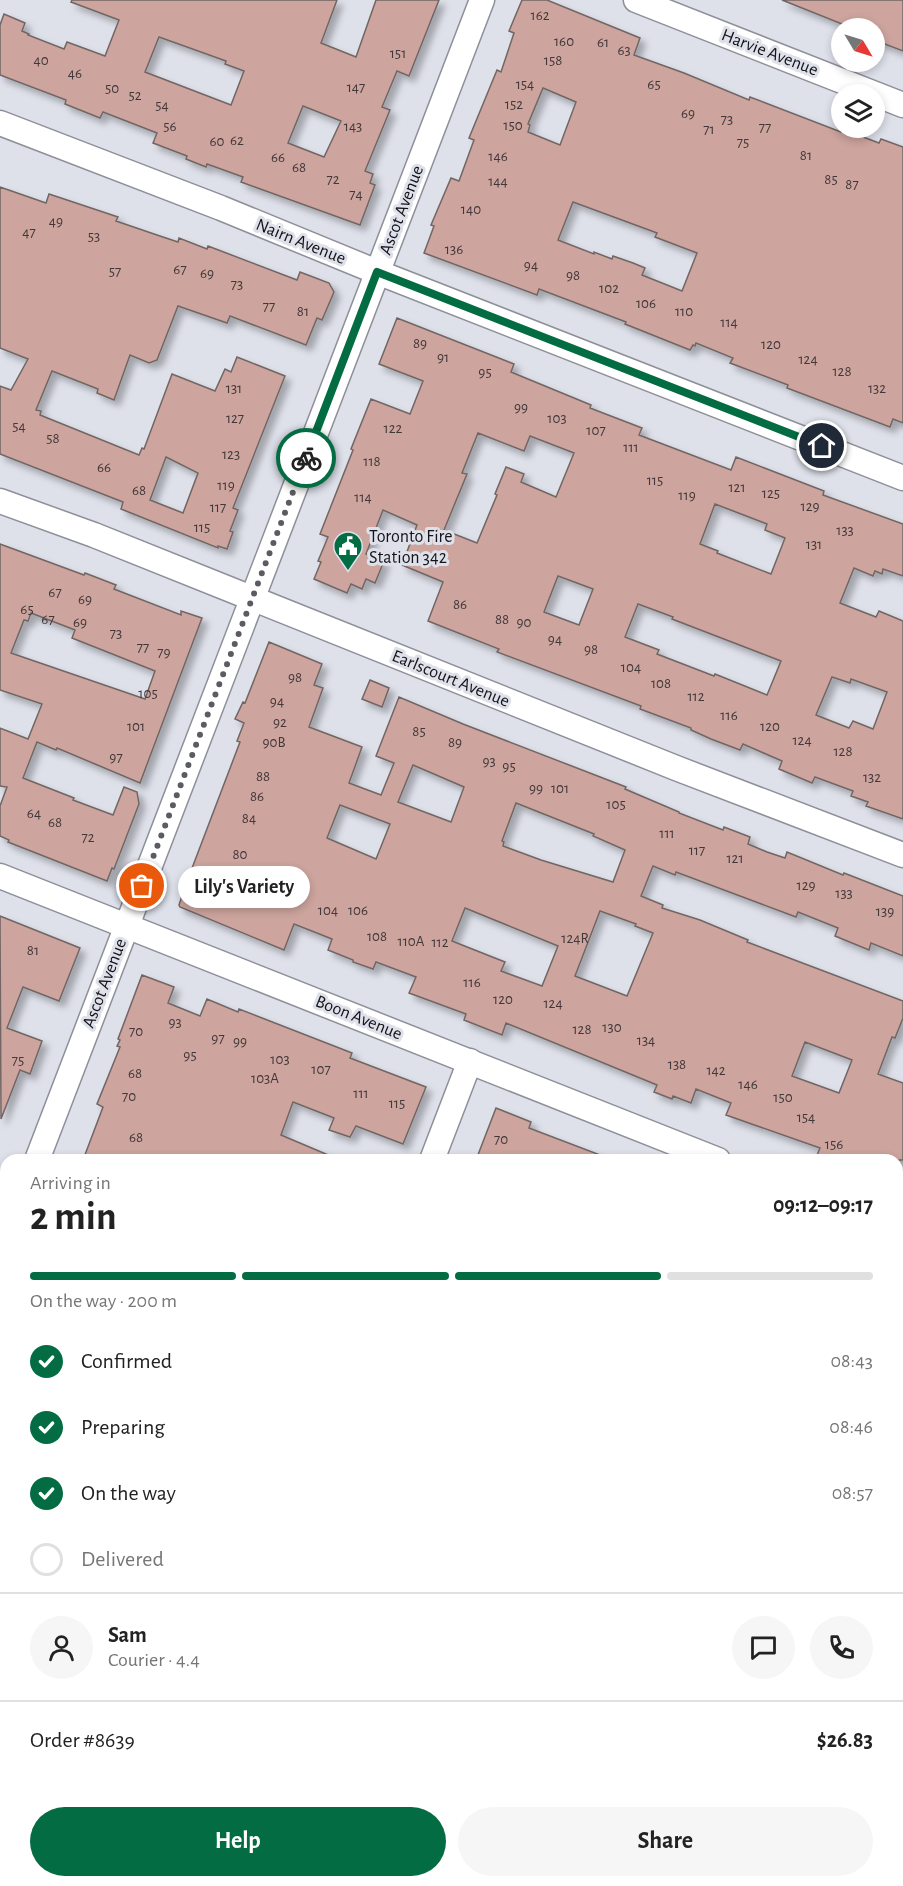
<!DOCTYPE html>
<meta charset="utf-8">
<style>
:root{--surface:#fff;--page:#f6f6f6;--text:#222;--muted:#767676;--line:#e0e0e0;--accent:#046c42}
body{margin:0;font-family:"Alegreya Sans",sans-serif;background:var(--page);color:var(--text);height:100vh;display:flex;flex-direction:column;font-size:22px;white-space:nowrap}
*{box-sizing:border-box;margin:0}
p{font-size:20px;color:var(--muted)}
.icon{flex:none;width:33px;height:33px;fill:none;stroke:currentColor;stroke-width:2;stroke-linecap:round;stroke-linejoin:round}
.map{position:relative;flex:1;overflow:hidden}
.sheet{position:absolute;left:0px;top:1154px;width:903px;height:734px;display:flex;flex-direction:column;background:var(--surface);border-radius:18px 18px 0 0;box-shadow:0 3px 9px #0003}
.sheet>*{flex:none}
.needle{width:39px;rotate:128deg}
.buttons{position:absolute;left:831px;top:18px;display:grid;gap:12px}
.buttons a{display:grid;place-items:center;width:54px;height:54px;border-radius:50%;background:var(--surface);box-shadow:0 3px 9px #0003;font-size:30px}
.pin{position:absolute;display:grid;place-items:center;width:51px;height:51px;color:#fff;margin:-26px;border:3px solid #fff;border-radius:50%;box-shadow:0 2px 6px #0007}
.courier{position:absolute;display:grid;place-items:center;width:60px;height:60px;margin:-30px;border:4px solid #046c42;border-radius:50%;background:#fff;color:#222;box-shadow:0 2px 8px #0007}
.bubble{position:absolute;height:42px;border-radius:21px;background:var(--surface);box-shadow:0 3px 9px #0003;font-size:20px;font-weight:700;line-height:42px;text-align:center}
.headline em{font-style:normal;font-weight:700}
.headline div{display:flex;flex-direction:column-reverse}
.headline{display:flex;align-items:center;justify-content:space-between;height:102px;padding:0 30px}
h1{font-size:39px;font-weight:700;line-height:45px}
.bar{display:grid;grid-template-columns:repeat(4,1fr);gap:9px 6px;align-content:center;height:72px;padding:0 30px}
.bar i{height:8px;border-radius:4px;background:var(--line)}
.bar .selected{background:var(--accent)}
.bar p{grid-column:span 4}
.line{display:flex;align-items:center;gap:15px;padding:0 30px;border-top:2px solid var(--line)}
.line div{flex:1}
.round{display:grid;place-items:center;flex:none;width:63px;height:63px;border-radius:32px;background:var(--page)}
ol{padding:0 30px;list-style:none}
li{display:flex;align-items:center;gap:18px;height:66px}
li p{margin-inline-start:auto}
li .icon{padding:6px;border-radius:50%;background:var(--accent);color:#fff;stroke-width:4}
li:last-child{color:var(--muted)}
li i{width:33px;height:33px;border:3px solid var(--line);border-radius:50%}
.action{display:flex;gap:12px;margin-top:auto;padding:12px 30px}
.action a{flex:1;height:69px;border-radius:36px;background:var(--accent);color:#fff;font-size:24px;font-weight:700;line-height:69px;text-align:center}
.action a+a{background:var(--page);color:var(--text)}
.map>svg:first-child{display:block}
.building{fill:#cda49e;stroke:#716664;stroke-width:1.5;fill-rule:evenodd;filter:url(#shadow)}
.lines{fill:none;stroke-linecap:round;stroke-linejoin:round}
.minor-casing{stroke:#8d8f99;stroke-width:27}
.secondary-casing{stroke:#8d8f99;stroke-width:36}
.minor{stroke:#fff;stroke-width:24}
.secondary{stroke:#fff;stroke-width:33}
.done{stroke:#5b5b62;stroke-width:6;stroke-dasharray:0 10.8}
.route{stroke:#046c42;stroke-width:8}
.labels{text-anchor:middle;stroke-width:6;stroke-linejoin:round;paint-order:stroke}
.number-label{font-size:15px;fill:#42383a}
.street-label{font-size:18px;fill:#141418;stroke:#dee0ea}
.poi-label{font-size:18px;fill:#141418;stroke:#dee0ea;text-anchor:start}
</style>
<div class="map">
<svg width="903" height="1886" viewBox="0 0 903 1886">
<defs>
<filter id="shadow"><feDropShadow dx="5.5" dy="5.5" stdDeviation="3" flood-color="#0004"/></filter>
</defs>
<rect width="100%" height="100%" fill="#dee0ea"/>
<g class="building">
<path d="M72,0h265l-16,43 35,14 20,-57h63l-30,76 -12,-5 -15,36 8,3 -25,61 8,3 -3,9 5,2 -15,40 -119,-43 2,-5 -36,-13 -1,3 -20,-8 1,-3 -34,-13 4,-10 -54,-21 -3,6 -35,-14 1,-4 -66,-25v-50l4,-11 21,9 -3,8 7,3 -1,1 36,14 3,-7 38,14 14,-36 -48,-18zM159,37l67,24 -1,3 19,7 -13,34 -86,-33zM303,106l38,15 -17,36 -36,-14z"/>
<path d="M522,0h25l93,38 -6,17 50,18 65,27 1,-3 91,35 1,-3 37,14 2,-4 22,8v276l-10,-4 -3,8 -103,-39 1,-3 -58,-22 3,-5 -37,-15 -1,3 -2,-1 -3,5 -65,-26 1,-2 -87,-33 -2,6 -113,-42 10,-27 -3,-1 20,-47 8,3 15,-41 -5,-2 28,-68 4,2 13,-39 -5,-2zM543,88l33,14 -16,43 -32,-13 2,-7 -2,-1zM573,202l84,31 -2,4 42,16 -15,38 -40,-16 3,-7 -12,-5 -20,-7 -1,3 -18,-7v2l-36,-14z"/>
<path d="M782,0h121v51l-29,-11v-12h-22z"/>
<path d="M0,187l46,16 3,-9 69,23 -2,4 41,14 21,7 1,-4 28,11 1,-3 89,34 3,-8 29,11 5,9 -12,28 -5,-2 -11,27 -76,-29 -3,7 -49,-17 -21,54 -8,3 -19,-8 -16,45 -17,-7 1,-4 -46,-18 -16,39 5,1 -1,4 99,40 3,-7 2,1 28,-75 43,17 10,-22 6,3 6,-15 48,19 -52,132 5,2 -8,21 3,1 -6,17 -9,-3v2l-97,-39 2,-7 -123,-48v-68l11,4 17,-31 -28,-11zM166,457l32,16 -15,40 -33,-13z"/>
<path d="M397,318l117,46 -3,8 80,33 -1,3 52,20 -3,7 92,35 5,-13 88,34 -1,4 80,29v52l-20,-7 -1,5 -7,-3 -2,5 -19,-8 -14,35 36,14 3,-6 24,10v198l-37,-13 2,-4 -17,-6 2,-5 -38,-14 -3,6 -33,-14 3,-8 -39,-17 -3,6 -29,-11 -20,-9v-2l-51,-19 1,-3 -144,-54 2,-3 -71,-28 15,-39 -41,-17 15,-40 -34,-15 -17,44 18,7 -9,22 -9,-4 -4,10 -11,-5 -4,9 -33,-14 7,-17 -3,-1 10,-24 -8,-3 33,-84 -2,-1 20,-50 39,15 13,-33 -44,-17zM478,433l46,18 6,-15 44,17 -18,44 -35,-15 3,-8 -18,-7 -11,27 2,1 -20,48 -33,-13 23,-56 -5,-1zM715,504l52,20 -2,6 20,8 -14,36 -54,-21 1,-2 -18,-7zM558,576l35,13 -14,36 -35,-13zM638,604l35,13 -1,2 109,42 -14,34 -52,-21 -1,2 -57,-22 2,-4 -34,-13zM832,677l18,6 1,-4 36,13 -14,37 -20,-8 -4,7 -33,-13z"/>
<path d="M0,544l84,31 1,-2 31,12 -2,4 67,26v-4l21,7 -62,165 -83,-35 -1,2 -19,-8 -14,36 51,20 -1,2 40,15 11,-28 13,5 2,12 -25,65 -2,-1 -5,13 -99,-39 1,-2 -9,-4v-30l7,-19 -7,-1v-58l28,11 14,-35 -42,-14zM31,613l44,17 -3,8 83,33 -10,28 -134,-46 13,-33 4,1z"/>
<path d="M269,642l53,22 -8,21 9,3 -14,39 53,20 -13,36 32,12 13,-32 -18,-7 23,-59 64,27 163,63 -1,2 54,23v1l44,17 1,-3 26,10 -2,7 19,8 18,6 2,-6 56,23 1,-2 59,23v60l-32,-13 -2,7 -34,-14 3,-8 -40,-16 -2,5 -120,-45 -1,3 -22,-9 -12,30 22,9 -1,3 38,12 48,20 -1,2 156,59v17l-8,20 -3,-1 -14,37 25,9v77h-88l5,-12 -94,-33 5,-12 -35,-14 -5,14 -18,-7 -1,3 -18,-7 3,-7 -151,-62 -4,12 -38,-15 2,-6 -57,-21 7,-16 -40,-15 -3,7 -20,-7v-2l-25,-10 4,-11 -38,-15 -10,26 -104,-43 -1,-2 7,-21 54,-142 -3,-1 7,-18 -9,-4 8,-17 2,1zM413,765l51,22 -13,35 -53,-20zM516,803l78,31 -1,2 32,14 -12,32 -72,-22 -38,-14 1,-4 -2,-1zM340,805l50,19 -14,35 -49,-21zM465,908l93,38 -16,40 -41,-15 4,-9 -53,-21zM600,911l36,13 -1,2 18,7 -26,63 -52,-20zM805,1042l47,18 -13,33 -47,-17z"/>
<path d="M370,680l19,8 -7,19 -20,-8z"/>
<path d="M0,916l80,32 -21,53 -36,-14 -16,41 35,13 -12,33 -10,-4 -19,49z"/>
<path d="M142,975l32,12 -6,16 32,13 7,-17 31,13 1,-3 113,44 -2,5 76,29 -23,57 -47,-18 -6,11 -21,-7 5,-12 -41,-16 -12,33 59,25h-257l20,-53 -6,-3 23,-57 -3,-1 3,-6 -2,-1z"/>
<path d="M496,1108l35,14 -2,6 79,30v2h-132z"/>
</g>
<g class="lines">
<g class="minor-casing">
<g id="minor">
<path d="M636,0l267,105"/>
<path d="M0,123l221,85 156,64 526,206"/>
<path d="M0,501l94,34 582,233 227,87"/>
<path d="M0,876l718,284"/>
<path d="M37,1160l445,-1160"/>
<path d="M432,1160l38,-99"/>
<path d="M897,1230l6,2"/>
<path d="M0,1259l6,-14"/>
<path d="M897,1385l6,-15"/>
<path d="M897,1592l6,3"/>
<path d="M815,1881l12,5"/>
<path d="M160,1886l2,-5"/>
<path d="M703,1886l2,-5"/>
</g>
</g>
<g class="secondary-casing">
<path id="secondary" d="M10,1881l12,5"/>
</g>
<use href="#minor" class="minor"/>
<use href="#secondary" class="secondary"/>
</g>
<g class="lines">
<path class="done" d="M142,886l164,-428"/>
<path class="route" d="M306,458l71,-186 445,174"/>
</g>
<defs>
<g id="civic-pin" transform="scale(1.5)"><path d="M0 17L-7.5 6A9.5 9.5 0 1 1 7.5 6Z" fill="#046c42" stroke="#dee0ea"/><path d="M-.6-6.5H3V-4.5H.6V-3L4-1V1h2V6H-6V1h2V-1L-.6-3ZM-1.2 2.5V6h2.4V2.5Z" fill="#fff"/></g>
</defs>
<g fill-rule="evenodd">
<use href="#civic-pin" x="348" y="546"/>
</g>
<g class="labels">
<g class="number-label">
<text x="540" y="20">162</text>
<text x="564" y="46">160</text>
<text x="603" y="47">61</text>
<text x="624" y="55">63</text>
<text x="398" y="58">151</text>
<text x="41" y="65">40</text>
<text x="553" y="65">158</text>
<text x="75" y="78">46</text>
<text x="525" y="89">154</text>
<text x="654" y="89">65</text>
<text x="356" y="92">147</text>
<text x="112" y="93">50</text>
<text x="135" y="100">52</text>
<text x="514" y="109">152</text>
<text x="162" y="110">54</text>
<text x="688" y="118">69</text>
<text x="727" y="124">73</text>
<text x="513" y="130">150</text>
<text x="170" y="131">56</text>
<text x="353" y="131">143</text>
<text x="765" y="132">77</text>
<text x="709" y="134">71</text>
<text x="237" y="145">62</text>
<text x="217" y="146">60</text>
<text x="743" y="147">75</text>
<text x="806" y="160">81</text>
<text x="498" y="161">146</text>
<text x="278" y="162">66</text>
<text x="299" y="172">68</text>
<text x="333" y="184">72</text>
<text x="831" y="184">85</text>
<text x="498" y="186">144</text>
<text x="852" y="189">87</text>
<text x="356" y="199">74</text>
<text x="471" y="214">140</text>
<text x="56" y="226">49</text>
<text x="29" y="237">47</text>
<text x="94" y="241">53</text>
<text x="454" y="254">136</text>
<text x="531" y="270">94</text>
<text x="180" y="274">67</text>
<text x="115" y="276">57</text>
<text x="207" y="278">69</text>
<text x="573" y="280">98</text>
<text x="237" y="289">73</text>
<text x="609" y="293">102</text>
<text x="646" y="308">106</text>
<text x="269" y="311">77</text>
<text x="303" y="316">81</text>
<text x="684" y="316">110</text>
<text x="729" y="327">114</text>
<text x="420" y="348">89</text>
<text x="771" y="349">120</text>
<text x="443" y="362">91</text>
<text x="808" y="364">124</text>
<text x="842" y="376">128</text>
<text x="485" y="377">95</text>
<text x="234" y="393">131</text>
<text x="877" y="393">132</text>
<text x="521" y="412">99</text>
<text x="235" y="423">127</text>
<text x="557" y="423">103</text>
<text x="19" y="431">54</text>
<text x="393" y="433">122</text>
<text x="596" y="435">107</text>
<text x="53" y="443">58</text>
<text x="631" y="452">111</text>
<text x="231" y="459">123</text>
<text x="372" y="466">118</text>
<text x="104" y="472">66</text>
<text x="655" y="485">115</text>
<text x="226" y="490">119</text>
<text x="737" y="492">121</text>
<text x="139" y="495">68</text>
<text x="771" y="498">125</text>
<text x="687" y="500">119</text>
<text x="363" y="502">114</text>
<text x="810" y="511">129</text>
<text x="218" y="512">117</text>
<text x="202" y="532">115</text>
<text x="845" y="535">133</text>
<text x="814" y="549">131</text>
<text x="55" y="597">67</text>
<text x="85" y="604">69</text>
<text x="460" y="609">86</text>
<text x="27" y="614">65</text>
<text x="48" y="624">67</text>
<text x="502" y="624">88</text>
<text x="80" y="627">69</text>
<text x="524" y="627">90</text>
<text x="116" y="638">73</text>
<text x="555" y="644">94</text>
<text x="143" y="652">77</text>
<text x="591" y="654">98</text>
<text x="164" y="657">79</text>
<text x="631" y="672">104</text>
<text x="295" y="682">98</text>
<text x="661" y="688">108</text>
<text x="148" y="698">105</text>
<text x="696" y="701">112</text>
<text x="277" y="706">94</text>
<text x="729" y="720">116</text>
<text x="280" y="727">92</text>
<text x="136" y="731">101</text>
<text x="770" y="731">120</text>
<text x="419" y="736">85</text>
<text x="802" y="745">124</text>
<text x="274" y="747">90B</text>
<text x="455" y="747">89</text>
<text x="843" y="756">128</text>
<text x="116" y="762">97</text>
<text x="489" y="766">93</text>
<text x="509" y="771">95</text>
<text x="263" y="781">88</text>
<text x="872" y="782">132</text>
<text x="536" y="793">99</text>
<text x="560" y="793">101</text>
<text x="257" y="801">86</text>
<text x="616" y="809">105</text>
<text x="34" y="818">64</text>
<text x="249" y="823">84</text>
<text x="55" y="827">68</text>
<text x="667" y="838">111</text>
<text x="88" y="842">72</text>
<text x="697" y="855">117</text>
<text x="240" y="859">80</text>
<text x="735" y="863">121</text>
<text x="806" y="890">129</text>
<text x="844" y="898">133</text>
<text x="328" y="915">104</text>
<text x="358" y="915">106</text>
<text x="885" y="916">139</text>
<text x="377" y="941">108</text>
<text x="575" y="943">124R</text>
<text x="411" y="946">110A</text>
<text x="440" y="947">112</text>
<text x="33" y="955">81</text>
<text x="472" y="987">116</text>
<text x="503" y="1004">120</text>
<text x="553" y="1008">124</text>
<text x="175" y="1027">93</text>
<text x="612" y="1032">130</text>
<text x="582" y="1034">128</text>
<text x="136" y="1036">70</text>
<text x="218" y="1043">97</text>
<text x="646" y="1045">134</text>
<text x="240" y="1046">99</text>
<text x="190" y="1060">95</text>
<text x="280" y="1064">103</text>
<text x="18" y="1065">75</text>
<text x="677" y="1069">138</text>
<text x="321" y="1074">107</text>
<text x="716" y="1075">142</text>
<text x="135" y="1078">68</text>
<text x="265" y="1083">103A</text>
<text x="748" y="1089">146</text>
<text x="361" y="1098">111</text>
<text x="129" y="1101">70</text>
<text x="783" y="1102">150</text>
<text x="397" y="1108">115</text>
<text x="806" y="1122">154</text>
<text x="136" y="1142">68</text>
<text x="501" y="1144">70</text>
<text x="834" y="1149">156</text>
</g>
<g class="street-label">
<text transform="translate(770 52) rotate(21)" y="6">Harvie Avenue</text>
<text transform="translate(401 210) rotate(-69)" y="6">Ascot Avenue</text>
<text transform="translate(301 241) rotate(22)" y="6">Nairn Avenue</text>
<text transform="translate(451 678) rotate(22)" y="6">Earlscourt Avenue</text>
<text transform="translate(104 983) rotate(-69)" y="6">Ascot Avenue</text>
<text transform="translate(359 1017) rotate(22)" y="6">Boon Avenue</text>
</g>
<g class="poi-label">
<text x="369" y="542">Toronto Fire<tspan x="369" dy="21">Station 342</tspan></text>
</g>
</g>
</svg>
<div class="buttons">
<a><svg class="needle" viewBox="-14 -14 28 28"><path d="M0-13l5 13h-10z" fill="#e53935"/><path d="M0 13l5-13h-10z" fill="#767676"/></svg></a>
<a><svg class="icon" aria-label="layers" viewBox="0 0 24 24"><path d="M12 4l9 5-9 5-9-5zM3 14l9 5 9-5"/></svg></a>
</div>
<div class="pin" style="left:142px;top:886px;background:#ea580c"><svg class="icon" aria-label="bag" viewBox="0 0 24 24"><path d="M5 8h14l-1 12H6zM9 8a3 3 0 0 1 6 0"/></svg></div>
<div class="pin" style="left:822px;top:446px;background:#1f2937"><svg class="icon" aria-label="home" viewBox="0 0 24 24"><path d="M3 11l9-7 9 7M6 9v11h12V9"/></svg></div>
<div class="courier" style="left:306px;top:458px"><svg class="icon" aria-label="bike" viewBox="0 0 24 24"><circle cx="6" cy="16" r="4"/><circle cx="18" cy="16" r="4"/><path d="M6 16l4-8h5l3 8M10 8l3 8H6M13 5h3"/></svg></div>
<div class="bubble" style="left:178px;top:866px;width:132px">Lily's Variety</div>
<section class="sheet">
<div class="headline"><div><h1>2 min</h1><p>Arriving in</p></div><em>09:12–09:17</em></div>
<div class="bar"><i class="selected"></i><i class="selected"></i><i class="selected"></i><i></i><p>On the way · 200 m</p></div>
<ol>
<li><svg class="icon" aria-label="check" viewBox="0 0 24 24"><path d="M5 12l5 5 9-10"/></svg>Confirmed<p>08:43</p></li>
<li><svg class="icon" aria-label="check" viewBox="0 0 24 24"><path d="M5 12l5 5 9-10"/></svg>Preparing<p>08:46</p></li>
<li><svg class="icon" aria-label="check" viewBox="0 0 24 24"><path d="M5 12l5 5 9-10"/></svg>On the way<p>08:57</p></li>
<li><i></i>Delivered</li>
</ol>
<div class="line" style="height:108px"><a class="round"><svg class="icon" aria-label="person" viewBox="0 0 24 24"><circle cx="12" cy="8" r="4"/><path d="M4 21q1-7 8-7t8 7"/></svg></a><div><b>Sam</b><p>Courier · 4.4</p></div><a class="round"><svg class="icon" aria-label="chat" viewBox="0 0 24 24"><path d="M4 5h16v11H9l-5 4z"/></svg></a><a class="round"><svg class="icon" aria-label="phone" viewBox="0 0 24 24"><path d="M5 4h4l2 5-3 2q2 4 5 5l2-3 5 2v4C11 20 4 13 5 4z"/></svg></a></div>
<div class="line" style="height:78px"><div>Order #8639</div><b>$26.83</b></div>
<div class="action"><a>Help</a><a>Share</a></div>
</section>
</div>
